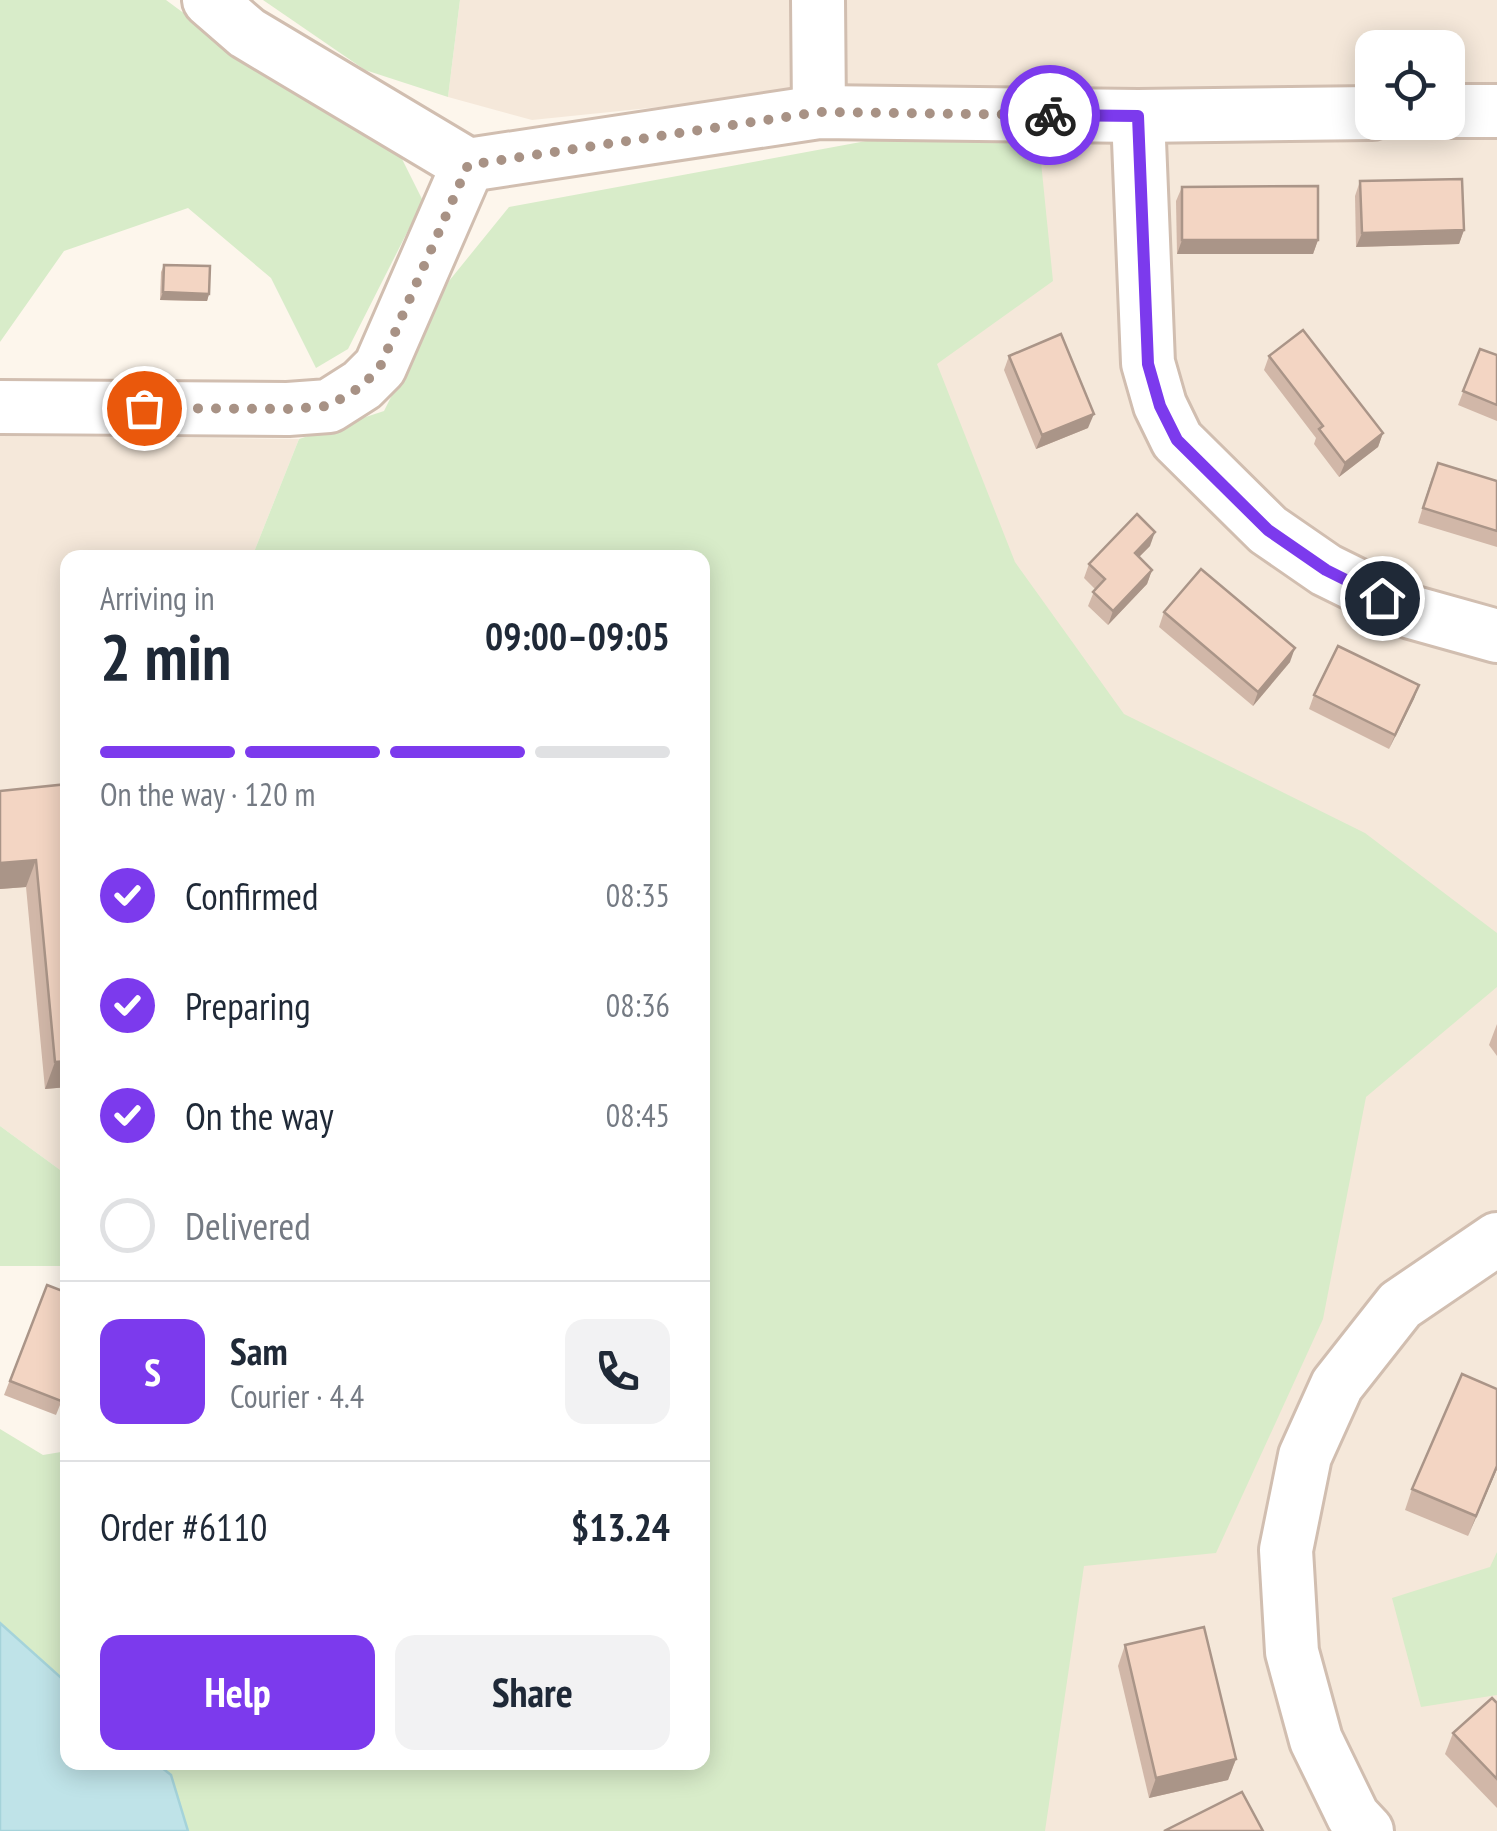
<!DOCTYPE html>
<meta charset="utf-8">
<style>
:root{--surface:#fff;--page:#f2f2f3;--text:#1f2937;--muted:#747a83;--line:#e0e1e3;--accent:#7c3aed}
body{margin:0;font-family:"PT Sans Narrow",sans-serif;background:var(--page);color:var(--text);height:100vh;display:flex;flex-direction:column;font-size:38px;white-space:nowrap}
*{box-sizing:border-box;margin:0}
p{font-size:32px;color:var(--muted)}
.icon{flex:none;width:55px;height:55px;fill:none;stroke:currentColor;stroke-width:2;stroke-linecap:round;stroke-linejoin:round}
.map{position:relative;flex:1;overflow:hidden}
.sheet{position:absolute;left:60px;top:550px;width:650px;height:1220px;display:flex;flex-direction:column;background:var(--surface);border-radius:20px;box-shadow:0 5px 25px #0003}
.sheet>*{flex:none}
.tools{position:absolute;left:1355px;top:30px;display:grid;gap:20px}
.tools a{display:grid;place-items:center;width:110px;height:110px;border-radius:20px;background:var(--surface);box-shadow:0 5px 25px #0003;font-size:50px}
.pin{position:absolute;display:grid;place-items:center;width:85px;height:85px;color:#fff;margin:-42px;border:5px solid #fff;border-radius:50%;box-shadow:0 2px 10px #0007}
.courier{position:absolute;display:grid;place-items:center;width:100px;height:100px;margin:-50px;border:8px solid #7c3aed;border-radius:50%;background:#fff;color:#222;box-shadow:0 2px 12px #0007}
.summary em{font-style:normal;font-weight:700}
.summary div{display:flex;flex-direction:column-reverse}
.summary{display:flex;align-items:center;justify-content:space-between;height:170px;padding:0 40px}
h1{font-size:65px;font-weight:700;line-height:75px}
.bar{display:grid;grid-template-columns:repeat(4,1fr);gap:15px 10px;align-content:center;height:120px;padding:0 40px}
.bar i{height:12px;border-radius:8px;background:var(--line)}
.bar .on{background:var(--accent)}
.bar p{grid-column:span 4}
.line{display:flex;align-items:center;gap:25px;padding:0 40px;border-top:2px solid var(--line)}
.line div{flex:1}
.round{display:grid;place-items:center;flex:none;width:105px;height:105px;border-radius:20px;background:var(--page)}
ol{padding:0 40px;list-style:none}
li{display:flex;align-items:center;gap:30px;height:110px}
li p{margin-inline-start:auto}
li .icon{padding:10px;border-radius:50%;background:var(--accent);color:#fff;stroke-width:4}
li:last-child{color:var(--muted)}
li i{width:55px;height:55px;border:5px solid var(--line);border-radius:50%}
.cta{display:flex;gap:20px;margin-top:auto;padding:20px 40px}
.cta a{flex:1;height:115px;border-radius:20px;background:var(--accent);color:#fff;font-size:40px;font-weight:700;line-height:115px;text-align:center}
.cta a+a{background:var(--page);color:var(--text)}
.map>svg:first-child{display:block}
.residential{fill:#f5e8da;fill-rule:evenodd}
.green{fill:#d8ecc9}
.water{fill:#bfe3e8;stroke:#a5d3da;stroke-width:2.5}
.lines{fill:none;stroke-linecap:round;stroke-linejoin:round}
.minor-casing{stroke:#d1beb0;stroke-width:58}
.minor{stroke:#fff;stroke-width:52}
.wall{fill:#d1b7a8}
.shaded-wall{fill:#aa9588}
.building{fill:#f3d5c3;stroke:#aa9588;stroke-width:2.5}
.done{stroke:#a89285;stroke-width:10;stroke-dasharray:0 18}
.route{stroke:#7c3aed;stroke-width:12}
</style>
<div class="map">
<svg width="1497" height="1831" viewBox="0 0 1497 1831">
<rect width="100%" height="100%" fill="#fdf6ec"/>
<g class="residential">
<path d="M460,0h1037v1831h-572l-51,-1746 -342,35 -84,-23zM1372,48h76v74h-76z"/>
<path d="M0,436l299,3 -47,118 -184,1 -1,617 -67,-49z"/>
</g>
<g class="green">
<path d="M0,0h166l50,37 179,108 28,56 -75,148 -32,19 -45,-90 -83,-70 -124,43 -64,91z"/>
<path d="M263,0h197l-12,97 -83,-27z"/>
<path d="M877,139l162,3 14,139 -116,83 78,198 109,152 241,119 132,100v54l-131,110 -43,222 -107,234 -132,13 -39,265h-857l-17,-56 -14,-12 545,-1v-1204l-450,-1 47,-118 85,-28 65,-130 60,-74z"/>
<path d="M0,1126l67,49v91h-67z"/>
<path d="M0,1429l43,26 24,-4v232l-67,-60z"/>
<path d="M1497,1552v143l-76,12 -29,-109 98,-31z"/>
</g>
<path class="water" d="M0,1623l67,60 1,79 88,1 15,12 17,56h-188z"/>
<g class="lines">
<g class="minor-casing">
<g id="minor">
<path d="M209,0l38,33 221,132"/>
<path d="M818,0l1,112"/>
<path d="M1448,111h49"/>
<path d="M1138,116l10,247 12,42 17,35 91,90 58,40 85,42 86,24"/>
<path d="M468,165l351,-53 319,4 234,-3"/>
<path d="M0,407l288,2 41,-3 33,-21 18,-18 88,-202"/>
<path d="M1367,1831l-14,-15 -37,-76 -24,-88 -6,-102 19,-94 32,-71 63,-80 97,-66"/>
</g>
</g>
<use href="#minor" class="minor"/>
</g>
<g class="wall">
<path d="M1360,181l104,49 -5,14 -103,3 -1,-51z"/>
<path d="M1182,187l136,53 -5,14h-136l-1,-53z"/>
<path d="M164,265l45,29 -2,7 -47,-1 1,-28z"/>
<path d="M1480,349l17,6v66l-39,-16z"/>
<path d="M1009,356l79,72 -52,21 -32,-79z"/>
<path d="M1269,356l114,77 -5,14 -39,30 -25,-33 2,-6 -52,-68z"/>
<path d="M1432,477l65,4v66l-79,-24z"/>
<path d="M1150,546l-11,11 13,13 -5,14 -39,41 -20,-19 7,-17 -11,-11 5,-14z"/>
<path d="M1164,612l126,50 -37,44 -94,-79z"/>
<path d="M1419,685l-30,64 -80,-40 5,-14z"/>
<path d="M68,784v303l-23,2 -19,-202 -26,2z"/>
<path d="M1497,1024v32l-8,-11z"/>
<path d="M47,1285l21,100 -12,30 -52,-20z"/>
<path d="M1497,1469l-29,67 -63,-26 7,-21z"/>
<path d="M1125,1645l111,114 -8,21 -79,18 -31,-132z"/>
<path d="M1497,1703v105l-52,-54 8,-21z"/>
</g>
<g class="shaded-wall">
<path d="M1464,230l-5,14 -103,3 6,-14z"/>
<path d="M1182,240h136l-5,14h-136z"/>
<path d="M163,292l46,2 -2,7 -47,-1z"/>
<path d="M1094,414l-6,14 -52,21 6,-14z"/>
<path d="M1383,433l-5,14 -39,30 6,-14z"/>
<path d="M1155,532l-5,14 -21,21 6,-14z"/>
<path d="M1152,570l-5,14 -39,41 5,-14z"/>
<path d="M1295,648l-5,14 -37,44 5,-14z"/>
<path d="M1419,685l-5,14 -25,50 6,-14z"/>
<path d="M36,860l-10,27 -26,2v-26z"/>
<path d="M68,1061v26l-23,2 10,-27z"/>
<path d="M1497,1466v3l-29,67 8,-20z"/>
<path d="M1236,1759l-8,21 -79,18 7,-20z"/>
</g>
<g class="building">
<path d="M1462,179l2,51 -102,3 -2,-52z"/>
<path d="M1318,186v54h-136v-53z"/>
<path d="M164,265l46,1 -1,28 -46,-2z"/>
<path d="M1303,330l80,103 -38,30 -26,-34 4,-3 -54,-70z"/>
<path d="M1061,334l33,80 -52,21 -33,-79z"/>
<path d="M1480,349l17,6v50l-34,-14z"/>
<path d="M1438,463l59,18v50l-74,-23z"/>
<path d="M1137,514l18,18 -20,21 17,17 -39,41 -20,-19 12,-13 -16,-15z"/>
<path d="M1201,569l94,79 -37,44 -94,-80z"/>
<path d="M1338,646l81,39 -24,50 -81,-40z"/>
<path d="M68,784v277l-13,1 -19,-202 -36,3v-72z"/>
<path d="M47,1285l21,8v90l-7,18 -51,-20z"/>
<path d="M1462,1374l35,15v77l-21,50 -64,-27z"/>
<path d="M1204,1627l32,132 -80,19 -31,-133z"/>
<path d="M1492,1698l5,5v76l-44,-46z"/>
<path d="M1242,1792l21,39h-99z"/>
</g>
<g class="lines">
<path class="done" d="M144,408l144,1 41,-3 33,-20 18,-19 88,-202 351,-53 231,3"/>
<path class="route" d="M1050,115l88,1 10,248 12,42 17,34 91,90 58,40 56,28"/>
</g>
</svg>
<div class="tools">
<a><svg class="icon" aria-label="locate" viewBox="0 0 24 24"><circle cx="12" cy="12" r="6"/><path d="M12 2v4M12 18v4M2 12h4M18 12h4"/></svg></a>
</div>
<div class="pin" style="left:144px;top:408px;background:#ea580c"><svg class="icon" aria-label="bag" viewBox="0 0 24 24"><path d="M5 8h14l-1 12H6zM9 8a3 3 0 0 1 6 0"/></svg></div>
<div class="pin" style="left:1382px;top:598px;background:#1f2937"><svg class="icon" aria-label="home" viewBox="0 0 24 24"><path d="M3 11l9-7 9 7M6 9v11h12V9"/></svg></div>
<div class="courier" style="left:1050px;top:115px"><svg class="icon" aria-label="bike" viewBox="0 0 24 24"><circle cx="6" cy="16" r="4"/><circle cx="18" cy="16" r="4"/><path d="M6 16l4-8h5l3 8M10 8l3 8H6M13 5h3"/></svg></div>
<section class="sheet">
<div class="summary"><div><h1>2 min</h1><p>Arriving in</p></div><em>09:00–09:05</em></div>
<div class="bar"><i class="on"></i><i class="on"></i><i class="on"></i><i></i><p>On the way · 120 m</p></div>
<ol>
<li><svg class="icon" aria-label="check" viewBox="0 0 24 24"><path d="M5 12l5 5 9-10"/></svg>Confirmed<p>08:35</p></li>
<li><svg class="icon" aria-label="check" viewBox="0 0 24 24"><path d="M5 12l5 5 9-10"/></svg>Preparing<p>08:36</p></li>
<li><svg class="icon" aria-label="check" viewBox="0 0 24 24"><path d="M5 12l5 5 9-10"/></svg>On the way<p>08:45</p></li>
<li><i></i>Delivered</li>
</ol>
<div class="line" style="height:180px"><b class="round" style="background:var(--accent);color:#fff">S</b><div><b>Sam</b><p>Courier · 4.4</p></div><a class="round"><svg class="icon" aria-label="phone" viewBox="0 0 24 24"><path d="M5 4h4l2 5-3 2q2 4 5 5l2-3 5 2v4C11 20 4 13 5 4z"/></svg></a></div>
<div class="line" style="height:130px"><div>Order #6110</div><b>$13.24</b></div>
<div class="cta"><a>Help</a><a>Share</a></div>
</section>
</div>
